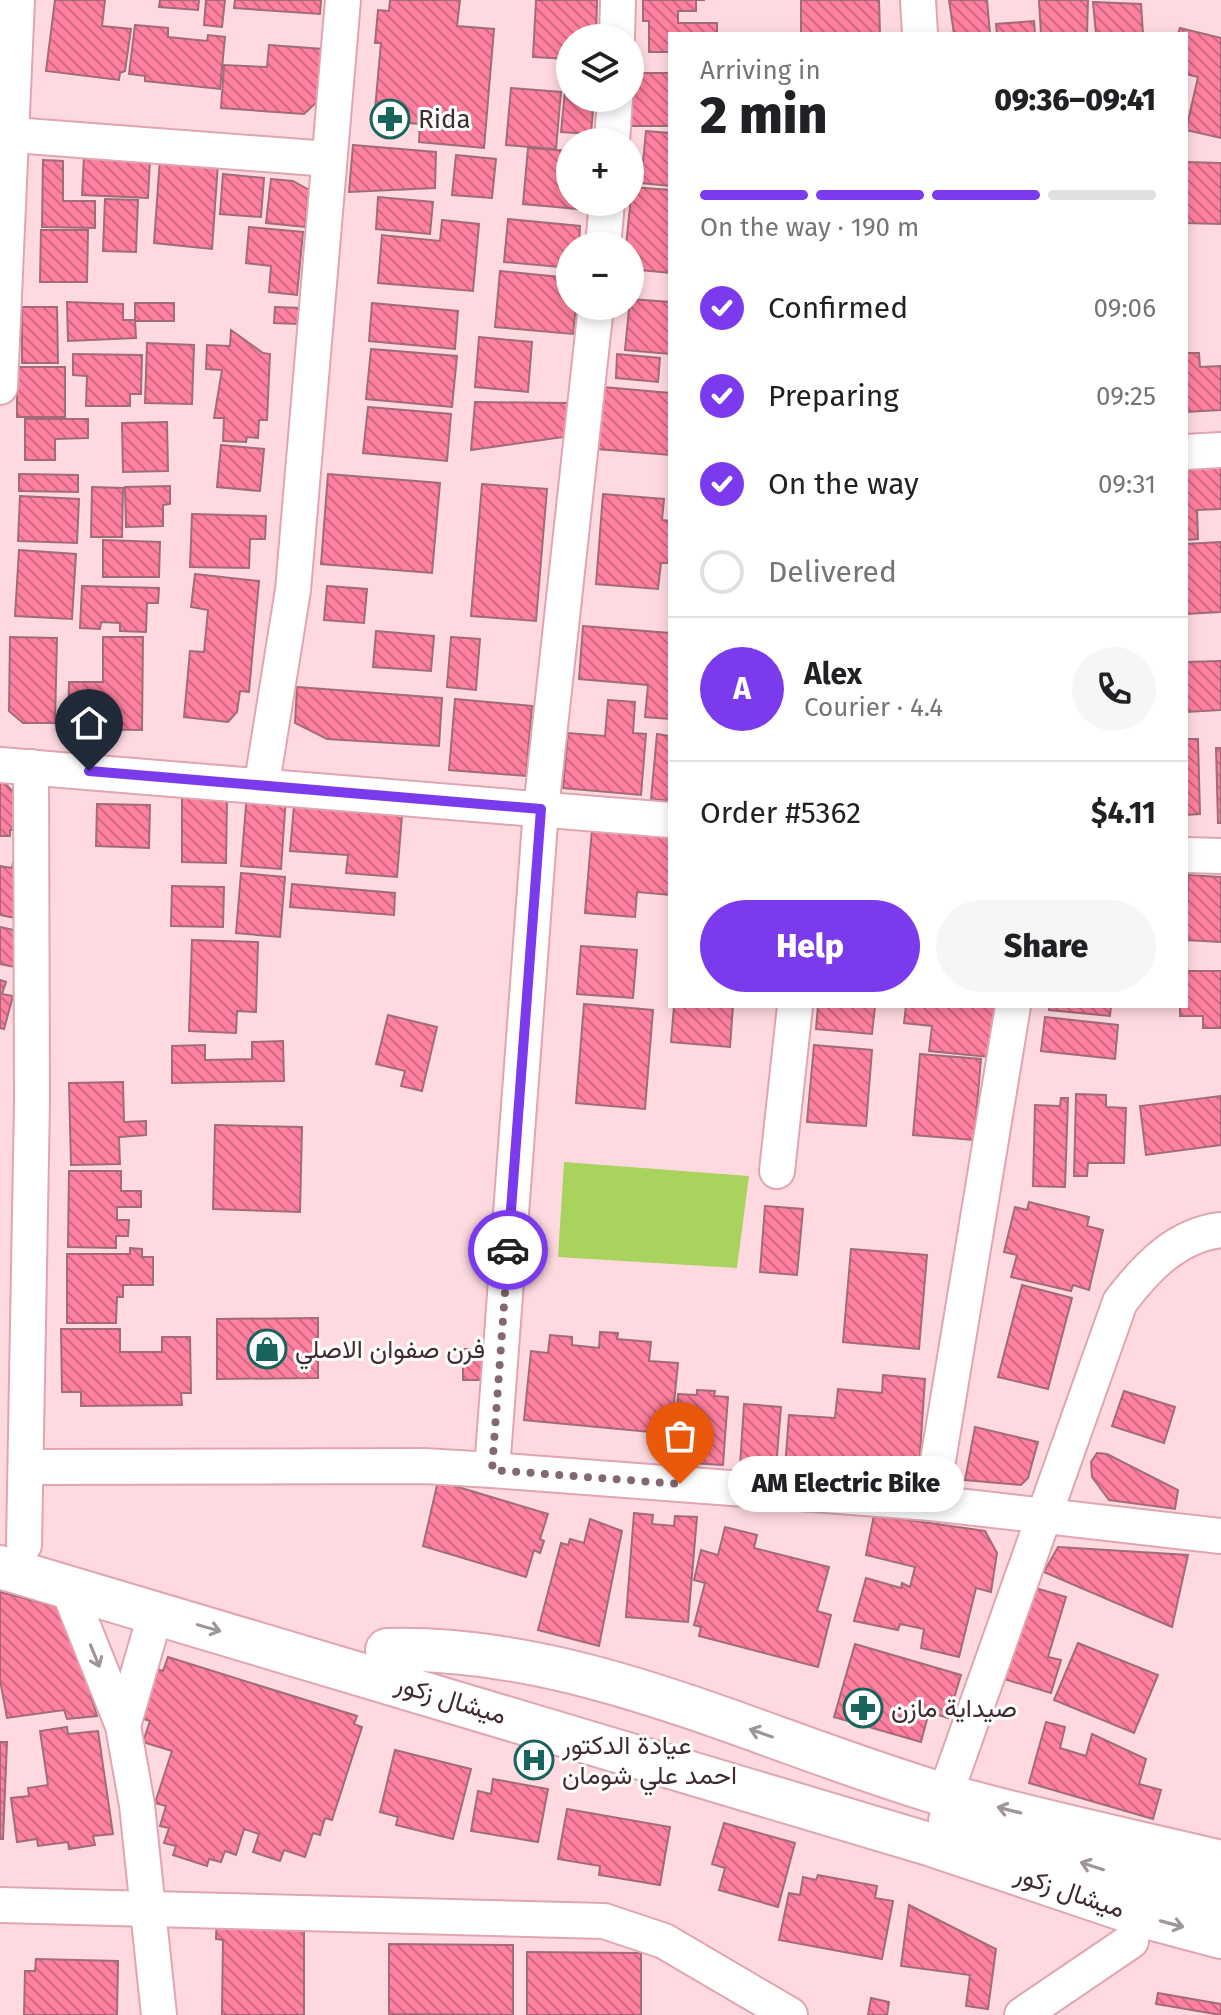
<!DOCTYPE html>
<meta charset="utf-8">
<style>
:root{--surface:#fff;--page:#f6f6f6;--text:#202124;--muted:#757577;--line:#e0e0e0;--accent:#7c3aed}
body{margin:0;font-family:"Fira Sans",Vazirmatn,sans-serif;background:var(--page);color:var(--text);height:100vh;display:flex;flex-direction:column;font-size:30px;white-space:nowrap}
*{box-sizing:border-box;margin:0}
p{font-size:26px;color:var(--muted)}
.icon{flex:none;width:44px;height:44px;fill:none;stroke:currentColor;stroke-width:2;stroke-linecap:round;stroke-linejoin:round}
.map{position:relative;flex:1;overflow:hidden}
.sheet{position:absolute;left:668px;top:32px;width:520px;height:976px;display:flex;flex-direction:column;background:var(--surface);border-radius:0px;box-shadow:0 4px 12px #0003}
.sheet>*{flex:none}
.controls{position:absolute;left:556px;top:24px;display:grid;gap:16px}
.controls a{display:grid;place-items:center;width:88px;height:88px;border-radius:50%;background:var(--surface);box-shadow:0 4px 12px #0003;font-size:40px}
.pin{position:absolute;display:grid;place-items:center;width:68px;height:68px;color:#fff;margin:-82px -34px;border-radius:50% 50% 50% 0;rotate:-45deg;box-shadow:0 0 8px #0007}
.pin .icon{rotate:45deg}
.courier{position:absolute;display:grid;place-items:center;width:80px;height:80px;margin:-40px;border:6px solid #7c3aed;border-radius:50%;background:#fff;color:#222;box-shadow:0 2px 10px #0007}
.bubble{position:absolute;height:56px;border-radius:28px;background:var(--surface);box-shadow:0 4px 12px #0003;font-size:26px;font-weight:800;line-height:56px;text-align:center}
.headline em{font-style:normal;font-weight:800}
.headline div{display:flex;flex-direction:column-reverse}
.headline{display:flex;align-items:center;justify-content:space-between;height:136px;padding:0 32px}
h1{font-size:52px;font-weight:800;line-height:60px}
.bar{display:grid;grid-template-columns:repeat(4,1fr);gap:12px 8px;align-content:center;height:96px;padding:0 32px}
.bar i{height:10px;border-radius:6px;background:var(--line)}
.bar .current{background:var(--accent)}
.bar p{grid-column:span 4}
.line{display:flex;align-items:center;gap:20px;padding:0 32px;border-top:2px solid var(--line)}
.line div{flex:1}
.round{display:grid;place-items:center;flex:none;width:84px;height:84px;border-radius:42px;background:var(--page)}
ol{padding:0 32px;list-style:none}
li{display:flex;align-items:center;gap:24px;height:88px}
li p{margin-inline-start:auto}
li .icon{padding:8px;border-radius:50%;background:var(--accent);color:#fff;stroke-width:4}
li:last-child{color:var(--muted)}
li i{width:44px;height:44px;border:4px solid var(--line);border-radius:50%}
.action{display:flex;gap:16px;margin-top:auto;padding:16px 32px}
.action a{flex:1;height:92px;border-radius:48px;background:var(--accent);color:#fff;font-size:32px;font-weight:800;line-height:92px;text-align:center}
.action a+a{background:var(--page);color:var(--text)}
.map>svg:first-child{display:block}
.grass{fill:#a9d35d}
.building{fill:url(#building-back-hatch);stroke:#a16c77;stroke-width:2}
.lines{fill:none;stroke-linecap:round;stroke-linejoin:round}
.minor-casing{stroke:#dfa6b1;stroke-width:38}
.major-casing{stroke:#dfa6b1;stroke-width:46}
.minor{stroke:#fff;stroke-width:34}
.major{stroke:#fff;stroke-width:42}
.oneway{stroke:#a09597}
.done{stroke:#83686d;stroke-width:8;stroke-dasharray:0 14.4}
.route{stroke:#7c3aed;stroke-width:10}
.labels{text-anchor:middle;stroke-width:6;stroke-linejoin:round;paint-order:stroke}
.poi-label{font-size:26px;fill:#412b2f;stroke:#fff;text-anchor:start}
.street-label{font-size:26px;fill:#412b2f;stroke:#fff}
</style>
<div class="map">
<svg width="1221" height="2015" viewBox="0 0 1221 2015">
<defs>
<pattern id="building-back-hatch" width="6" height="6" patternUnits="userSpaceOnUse" patternTransform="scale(2)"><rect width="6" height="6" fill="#ff809f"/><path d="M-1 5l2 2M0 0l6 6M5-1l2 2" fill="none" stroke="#d06982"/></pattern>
</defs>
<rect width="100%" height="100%" fill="#fedae0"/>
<path class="grass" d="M564,1162l185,14 -12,92 -179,-11z"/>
<g class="building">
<path d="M55,0h50l-3,26 29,3 -6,42 -5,2 -1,7 -73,-9z"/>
<path d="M160,0h39l-1,10 -39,-3z"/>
<path d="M206,0h19l-3,27 -18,-2z"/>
<path d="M235,0h86l-1,14 -86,-6z"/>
<path d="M390,0h70l-3,26 37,3 -10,119 -65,-6 1,-18 -46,-4 7,-77h-6l3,-33 11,1z"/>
<path d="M536,0h61l-1,35 -26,3v21l-37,-2z"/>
<path d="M643,0h62h-9v11h-18v12h39v11h-47v18h-21v-31h-6z"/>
<path d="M801,0h78l1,34h-79z"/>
<path d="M949,0h38l3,34h-36z"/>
<path d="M1039,0h49l-1,34h-46z"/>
<path d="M1093,2l48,2 2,30h-47z"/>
<path d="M1034,21l1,13h-38l-1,-10z"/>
<path d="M135,25l33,3v9l39,4 1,-6 17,2 -5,52 -75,-8v-5l-16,-2z"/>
<path d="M1180,28l41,10v100l-35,-8 12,-53 -12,-3v-40h-8z"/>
<path d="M269,45l54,4 -3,50 -16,15 -83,-6 3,-43 43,2z"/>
<path d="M630,73h39l1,53h-46z"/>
<path d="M511,88l50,4 -5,57 -50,-4z"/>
<path d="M565,90l5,1v7h24l-3,36 -30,-2z"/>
<path d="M646,131l24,2v53l-29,-3z"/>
<path d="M353,145l83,7 -1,36 -86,4z"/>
<path d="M528,148l42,3v51h7v7l-54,-5z"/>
<path d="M456,155l40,4 -4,39 -40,-3z"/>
<path d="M84,156l66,3 -2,39 -66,-3z"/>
<path d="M160,158l58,5 -6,86 -58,-6z"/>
<path d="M43,160l20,1v40h32v27l-53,-1z"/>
<path d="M1186,162l35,1v61l-35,-1z"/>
<path d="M223,174l41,4 -3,39 -41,-3z"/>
<path d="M271,179l22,2 16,9 -4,37 -39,-4z"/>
<path d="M632,187l38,3v83l-40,-4v-23h-4z"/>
<path d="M378,197l55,5 -3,32 -54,-5z"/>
<path d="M105,199l33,1 -2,52 -33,-1z"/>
<path d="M508,219l72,7 -1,20h-9v22l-66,-6z"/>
<path d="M442,220l37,4 -6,67 -95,-8 4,-48 58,6z"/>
<path d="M249,227l54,5 -6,63 -28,-3 2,-26 -25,-3z"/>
<path d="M41,230h47l-1,52h-47z"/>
<path d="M500,271l70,7v28h6l-3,28 -78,-7z"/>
<path d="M630,299l40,3v52l-45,-4z"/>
<path d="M67,302l56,2v16h12l1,18 -68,3z"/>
<rect x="135" y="303" width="39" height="18"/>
<path d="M372,303l86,8 -3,38 -86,-8z"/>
<path d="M22,307h35l1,56h-36z"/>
<path d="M275,307l26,1 -1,16 -26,-1z"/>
<path d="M231,330l32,23 7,1 -3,66h-8l-1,18 -11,-1 -1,5 -23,-1 1,-23h-10l8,-48 -16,-1 1,-24 23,1z"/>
<path d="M479,337l53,5 -4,50 -53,-5z"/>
<path d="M147,343l47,2 -2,59 -47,-1z"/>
<path d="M371,349l86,7 -5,51 -86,-8z"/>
<path d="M1186,353h13l1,14 21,-1v44l-35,2z"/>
<path d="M73,354l69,1 -1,39h-11v12h-44l1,-30 -14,-1z"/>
<path d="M617,354l43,4 -2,24 -42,-4z"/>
<rect x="17" y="367" width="48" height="50"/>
<path d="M603,387l67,6v62l-73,-6z"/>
<path d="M475,402l92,1 4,33 -100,14z"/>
<path d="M368,407l83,7 -4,47 -84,-8z"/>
<path d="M25,419h63v19l-33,1v21h-30z"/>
<path d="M167,422l1,49 -45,1 -1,-49z"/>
<path d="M221,445l43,4 -4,42 -43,-4z"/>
<path d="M1221,454v55l-24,1 1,29 -12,1v-84z"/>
<path d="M19,474l59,1v17l-59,-1z"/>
<path d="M328,474l112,9 -8,90 -111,-9z"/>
<path d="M482,484l65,5 -11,132 -65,-5z"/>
<path d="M170,486v18l-7,1v21l-37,1 -1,-40z"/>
<path d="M92,487l31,1 -1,49h-31z"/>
<path d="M603,494l61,5 -2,21 8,1v42h-9l-3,26 -62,-5z"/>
<path d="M20,496l59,3 -2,44 -59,-2z"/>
<path d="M192,514l74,2 -1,23h-15l-1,29 -59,-1z"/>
<path d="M103,540l57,2 -1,35h-56z"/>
<path d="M1221,542v70l-35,2v-70z"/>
<path d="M19,550l57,4 -4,65 -57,-3z"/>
<path d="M195,574l64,7 -10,111 -9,-1 -3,21 -9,10 -44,-5 6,-66 14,1 4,-42 -17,-3z"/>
<path d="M82,586l77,2 -1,15h-11l-1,29 -26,-1v-8l-19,-1 -1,7 -20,-1z"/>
<path d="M327,586l40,3 -3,34 -40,-3z"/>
<path d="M583,626l87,7v86l-25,-2 3,-32 -69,-6z"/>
<path d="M376,631l58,5 -3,35 -58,-4z"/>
<path d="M10,637l47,1 -2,85h-32l-14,-12z"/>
<path d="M103,637h40l-1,93 -74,-1 1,-47h34z"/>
<path d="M451,637l29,2 -4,51 -29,-3z"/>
<path d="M1221,661v49l-35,2v-50z"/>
<path d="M297,687l145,11 -3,48 -112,-7 -32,-16z"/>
<path d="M455,699l77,7 -6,70 -77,-6z"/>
<path d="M608,700l27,2 -2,31 13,1 -5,61 -78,-7 5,-55 37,3z"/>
<path d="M657,734l13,2v65l-19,-2z"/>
<path d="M1186,739h12l2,75 -14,1z"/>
<path d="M1216,748h5v75h-3z"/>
<path d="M0,778l15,16v36h-5v6h-10z"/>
<path d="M247,794l39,3 -5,72 -40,-3z"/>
<path d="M295,794l108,9 -6,74 -51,-4 2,-18 -58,-4z"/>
<path d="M182,798h45l-1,65 -44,-1z"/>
<path d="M97,804l53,1 -1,43 -53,-2z"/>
<path d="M593,817l77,6v72l-33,-3 -2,25 -50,-4z"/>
<path d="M13,863l14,2 -11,53 -16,-3v-49l12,2z"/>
<path d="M241,873l44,4 -5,60 -44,-4z"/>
<path d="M1188,875l33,2v65l-35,-2z"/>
<path d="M292,884l103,9 -1,22 -104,-8z"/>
<path d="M172,886l52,1 -1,40 -52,-1z"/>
<path d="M0,927l23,5 -8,35 -15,-3z"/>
<path d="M192,940l66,2 -2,70 -19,-1 -1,22 -47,-2z"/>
<path d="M581,946l56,4 -4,48 -56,-4z"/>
<path d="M1187,971h34v57h-18v-12h-23v-10h6z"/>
<path d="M0,980l6,2 -4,12 11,2 -9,33 -4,-1z"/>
<path d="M584,1004l69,6 -8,99 -69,-6z"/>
<path d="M674,1006h59l-3,41 -59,-5z"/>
<path d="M818,1006h57l-3,28 -56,-5z"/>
<path d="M906,1006h89l-6,51 -60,-6 3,-25 -28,-3z"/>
<path d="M1049,1006h62l-1,10 -61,-6z"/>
<path d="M388,1015l49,12 -15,64 -21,-5 4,-15 -29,-7z"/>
<path d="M1045,1017l73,8 -3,34 -74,-8z"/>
<path d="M283,1041l1,40 -112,2v-37l33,-1v15l47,-1v-17z"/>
<path d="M814,1045l58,5 -6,76 -59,-4z"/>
<path d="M920,1054l61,5 -7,81 -61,-5z"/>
<path d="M123,1082l1,40 22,-1v14l-27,2 1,27 -49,1 -2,-82z"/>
<path d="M1076,1094l30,1v12l20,1 -2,55h-36l-1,13h-13z"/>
<path d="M1221,1096v49l-75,10 -6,-49z"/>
<path d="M1061,1098h7l-3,89 -32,-1 2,-81 25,1z"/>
<path d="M215,1125l87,2 -2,85 -87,-3z"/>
<path d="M69,1171h52v20h20v16h-24v13h12l-1,16h-12v12l-48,-1z"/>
<path d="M1029,1202l60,15 -2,9 16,4 -14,60 -16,-5 -2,6 -60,-14 6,-22 -13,-3 11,-45 12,3z"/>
<path d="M765,1206l38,3 -6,66 -37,-3z"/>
<path d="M130,1248l12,1v8h11v28h-30v12h-6l-1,26h-49v-69h63z"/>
<path d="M851,1249l76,6 -8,94 -76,-7z"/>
<path d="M1022,1285l50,13 -24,91 -50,-12z"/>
<path d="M318,1318v60l-101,1v-60z"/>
<path d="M61,1329h59v23h42v-15h28l1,56h-10l1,12 -101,1v-14h-19z"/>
<path d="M600,1332l18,1 -1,6 34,3 -2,19 29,2 -7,71 -147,-14 7,-69 17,2 2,-18 22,2v8l27,3z"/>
<path d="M463,1349h22l-1,31h-21z"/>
<path d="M883,1375l42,4 -6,89 -15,-1 -1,10 -118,-9 4,-53 46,3 3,-29 44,4z"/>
<path d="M697,1390l18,1 -1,5 14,1 -5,68 -49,-3 4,-68 19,1z"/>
<path d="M1124,1391l51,16 -11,36 -52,-17z"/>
<path d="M744,1404l37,3 -5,61 -36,-2z"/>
<path d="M975,1427l63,15 -10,36 -7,7 -56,-5z"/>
<path d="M1097,1453l10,1 71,36 -3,19 -66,-9 -17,-23 -1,-15z"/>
<path d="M438,1481l110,33 -8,25 4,2 -4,12 -6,-3 -8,27 -103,-31z"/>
<path d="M634,1513l19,2 -1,9 22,2 1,-10 22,1 -9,105 -62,-5z"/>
<path d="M874,1515l111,16 12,22 -6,39 -15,-4 -17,69 -38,-9 3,-19 -24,-5 -2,6 -44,-9 12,-43 35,10 1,-5 8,4 5,-20 -49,-12z"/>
<path d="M590,1519l32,12 -23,115 -61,-16 23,-87 7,2 2,-6 14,4z"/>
<path d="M725,1527l32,8 -3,13 75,19 -12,44 14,4 -13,52 -119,-31 2,-9 -7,-2 11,-42 -11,-3 7,-30 17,5z"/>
<path d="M1058,1547l130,8 -16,72 -128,-55z"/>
<path d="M1032,1587l34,10 -18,60 13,3 -10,33 -47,-14z"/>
<path d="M0,1592l66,17 31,107 -30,3 -3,-9 -57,8 -7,-38z"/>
<path d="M1078,1643l80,32 -24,58 -80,-33z"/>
<path d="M855,1644l106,31 -13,43 -19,-6 -8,30 -87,-25z"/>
<path d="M168,1657l189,59 -3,8 8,3 -30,93 -7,-2 -5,17 -7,-2 -8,24 -21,-7 -4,11 -27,-9 6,-18 -15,-5 -8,26 -11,-4 -4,11 -12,-3 -2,7 -34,-11 3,-9 -12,-3 5,-15 -9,-2 6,-20 -11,-3 17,-52 -29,-9 7,-21 -12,-4 16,-49 9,3z"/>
<path d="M1046,1722l19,5 -5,21 26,8 6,-22 54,25 -7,25 22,6 -8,29 -124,-36z"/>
<path d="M67,1727l1,7 30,-3 15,103 -20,2 2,9 -26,4 -1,-7 -30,4 -1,-7 -20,3 -6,-44 18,-2 -1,-8 20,-3 -8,-54z"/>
<path d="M0,1742h7l-4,97h-3z"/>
<path d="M395,1750l76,19 -18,70 -57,-14 2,-8 -18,-5z"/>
<path d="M493,1779l55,10 -10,53 -67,-11 7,-40 13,3z"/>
<path d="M567,1809l103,18 -10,58 -61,-10 1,-9 -42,-7z"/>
<path d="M724,1823l71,20 -17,64 -59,-17 6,-22 -13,-4z"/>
<path d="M818,1875l59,11 -2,12 18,3 -11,58 -103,-19 10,-47 11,2 3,-18 13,3z"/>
<path d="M909,1905l87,44 -8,60 -22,-3 4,-31 -69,-9z"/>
<path d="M217,1915l87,1v99h-82l1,-75 -7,-1z"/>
<path d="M389,1944l124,1v70l-124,-1z"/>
<path d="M527,1952l114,1v62h-114z"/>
<path d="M36,1959l82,2 -1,54h-93l1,-44h10z"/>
<path d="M1158,1993l63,11v11l-65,-11z"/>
<path d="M871,1998l18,4 -2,13h-19z"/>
</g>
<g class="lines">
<g class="minor-casing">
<g id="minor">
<path d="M918,0l2,34"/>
<path d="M617,38l1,-38"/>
<path d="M0,134l329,25"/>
<path d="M612,142l3,-44"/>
<path d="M603,246l4,-44"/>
<path d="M0,387l17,-387"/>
<path d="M1186,452l35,-2"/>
<path d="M0,765l670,55"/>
<path d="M262,783l31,-193 50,-590"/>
<path d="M1186,855l35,1"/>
<path d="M777,1171l18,-165"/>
<path d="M28,1467l396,-1 68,4 439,33 290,33"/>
<path d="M492,1470l49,-661 55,-503"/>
<path d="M931,1503l82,-497"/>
<path d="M24,1545l8,-444 -1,-334"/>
<path d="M67,1586l56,140 14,79 22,210"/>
<path d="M123,1726l33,-114"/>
<path d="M945,1795l175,-493c25,-33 56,-67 101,-72"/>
<path d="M0,1905l604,16 60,20 126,74"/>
<path d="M1022,2015l109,-74"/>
</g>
</g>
<g class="major-casing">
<g id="major">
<path d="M0,1567l932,278 214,72 75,20"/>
<path d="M387,1650c195,-5 374,91 558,145 91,26 184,45 276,67"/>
<path d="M950,1821l222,70 49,11"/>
</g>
</g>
<use href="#minor" class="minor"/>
<use href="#major" class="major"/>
</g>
<defs><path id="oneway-shaft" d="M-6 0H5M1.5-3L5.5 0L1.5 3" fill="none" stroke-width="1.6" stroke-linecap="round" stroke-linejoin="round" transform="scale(2)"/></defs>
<g class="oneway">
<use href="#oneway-shaft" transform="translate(209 1628) rotate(16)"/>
<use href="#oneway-shaft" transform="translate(95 1656) rotate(68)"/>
<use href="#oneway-shaft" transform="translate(761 1733) rotate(-161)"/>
<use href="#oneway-shaft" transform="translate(1009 1810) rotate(-166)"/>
<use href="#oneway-shaft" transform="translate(1092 1866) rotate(-162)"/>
<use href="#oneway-shaft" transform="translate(1172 1924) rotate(15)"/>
</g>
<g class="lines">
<path class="done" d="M508,1250l-16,220 188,14"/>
<path class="route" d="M89,771l452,38 -33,441"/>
</g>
<defs>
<g id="pharmacy-ring" transform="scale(2)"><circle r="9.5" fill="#fff" stroke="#18645d" stroke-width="1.5"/><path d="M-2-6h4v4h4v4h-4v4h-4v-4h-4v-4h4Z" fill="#18645d"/></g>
<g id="shop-ring" transform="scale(2)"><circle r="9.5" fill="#fff" stroke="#18645d" stroke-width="1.5"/><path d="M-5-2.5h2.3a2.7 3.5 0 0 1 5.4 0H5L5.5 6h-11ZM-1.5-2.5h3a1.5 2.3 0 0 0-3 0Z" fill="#18645d"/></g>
<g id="hospital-ring" transform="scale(2)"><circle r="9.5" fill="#fff" stroke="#18645d" stroke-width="1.5"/><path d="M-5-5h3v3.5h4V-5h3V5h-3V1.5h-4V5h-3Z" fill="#18645d"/></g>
</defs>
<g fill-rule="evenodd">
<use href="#pharmacy-ring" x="390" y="119"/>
<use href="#shop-ring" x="267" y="1349"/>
<use href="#pharmacy-ring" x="863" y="1708"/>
<use href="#hospital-ring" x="534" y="1760"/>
</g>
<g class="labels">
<g class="poi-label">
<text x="418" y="128">Rida</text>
<text x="295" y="1358">فرن صفوان الاصلي</text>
<text x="891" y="1717">صيداية مازن</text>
<text x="562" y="1754">عيادة الدكتور<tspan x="562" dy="30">احمد علي شومان</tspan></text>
</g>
<g class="street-label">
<text transform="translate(451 1699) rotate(17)" y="9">ميشال زكور</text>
<text transform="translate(1070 1891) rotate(19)" y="9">ميشال زكور</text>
</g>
</g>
</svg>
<div class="controls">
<a><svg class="icon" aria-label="layers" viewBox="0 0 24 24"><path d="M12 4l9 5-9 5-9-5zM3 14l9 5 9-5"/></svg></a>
<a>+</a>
<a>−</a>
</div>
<div class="pin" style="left:680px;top:1484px;background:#ea580c"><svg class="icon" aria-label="bag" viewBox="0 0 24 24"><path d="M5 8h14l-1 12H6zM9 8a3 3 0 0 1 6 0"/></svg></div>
<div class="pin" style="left:89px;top:771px;background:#1f2937"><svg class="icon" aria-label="home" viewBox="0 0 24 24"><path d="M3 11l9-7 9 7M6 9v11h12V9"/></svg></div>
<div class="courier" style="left:508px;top:1250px"><svg class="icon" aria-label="car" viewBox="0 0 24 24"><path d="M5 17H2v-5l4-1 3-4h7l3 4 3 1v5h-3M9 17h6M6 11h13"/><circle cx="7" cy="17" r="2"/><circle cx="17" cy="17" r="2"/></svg></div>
<div class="bubble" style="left:728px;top:1456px;width:236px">AM Electric Bike</div>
<section class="sheet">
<div class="headline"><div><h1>2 min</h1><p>Arriving in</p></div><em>09:36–09:41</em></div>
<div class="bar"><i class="current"></i><i class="current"></i><i class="current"></i><i></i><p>On the way · 190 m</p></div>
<ol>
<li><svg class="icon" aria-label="check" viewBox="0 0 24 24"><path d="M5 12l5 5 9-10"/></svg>Confirmed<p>09:06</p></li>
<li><svg class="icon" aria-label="check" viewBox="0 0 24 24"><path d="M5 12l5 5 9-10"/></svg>Preparing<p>09:25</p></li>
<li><svg class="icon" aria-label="check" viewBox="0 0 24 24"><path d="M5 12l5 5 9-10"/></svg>On the way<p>09:31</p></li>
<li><i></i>Delivered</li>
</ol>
<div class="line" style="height:144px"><b class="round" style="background:var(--accent);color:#fff">A</b><div><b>Alex</b><p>Courier · 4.4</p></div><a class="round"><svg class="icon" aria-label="phone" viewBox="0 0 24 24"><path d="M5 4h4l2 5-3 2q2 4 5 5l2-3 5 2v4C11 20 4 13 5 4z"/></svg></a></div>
<div class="line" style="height:104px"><div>Order #5362</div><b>$4.11</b></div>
<div class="action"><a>Help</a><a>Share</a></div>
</section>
</div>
